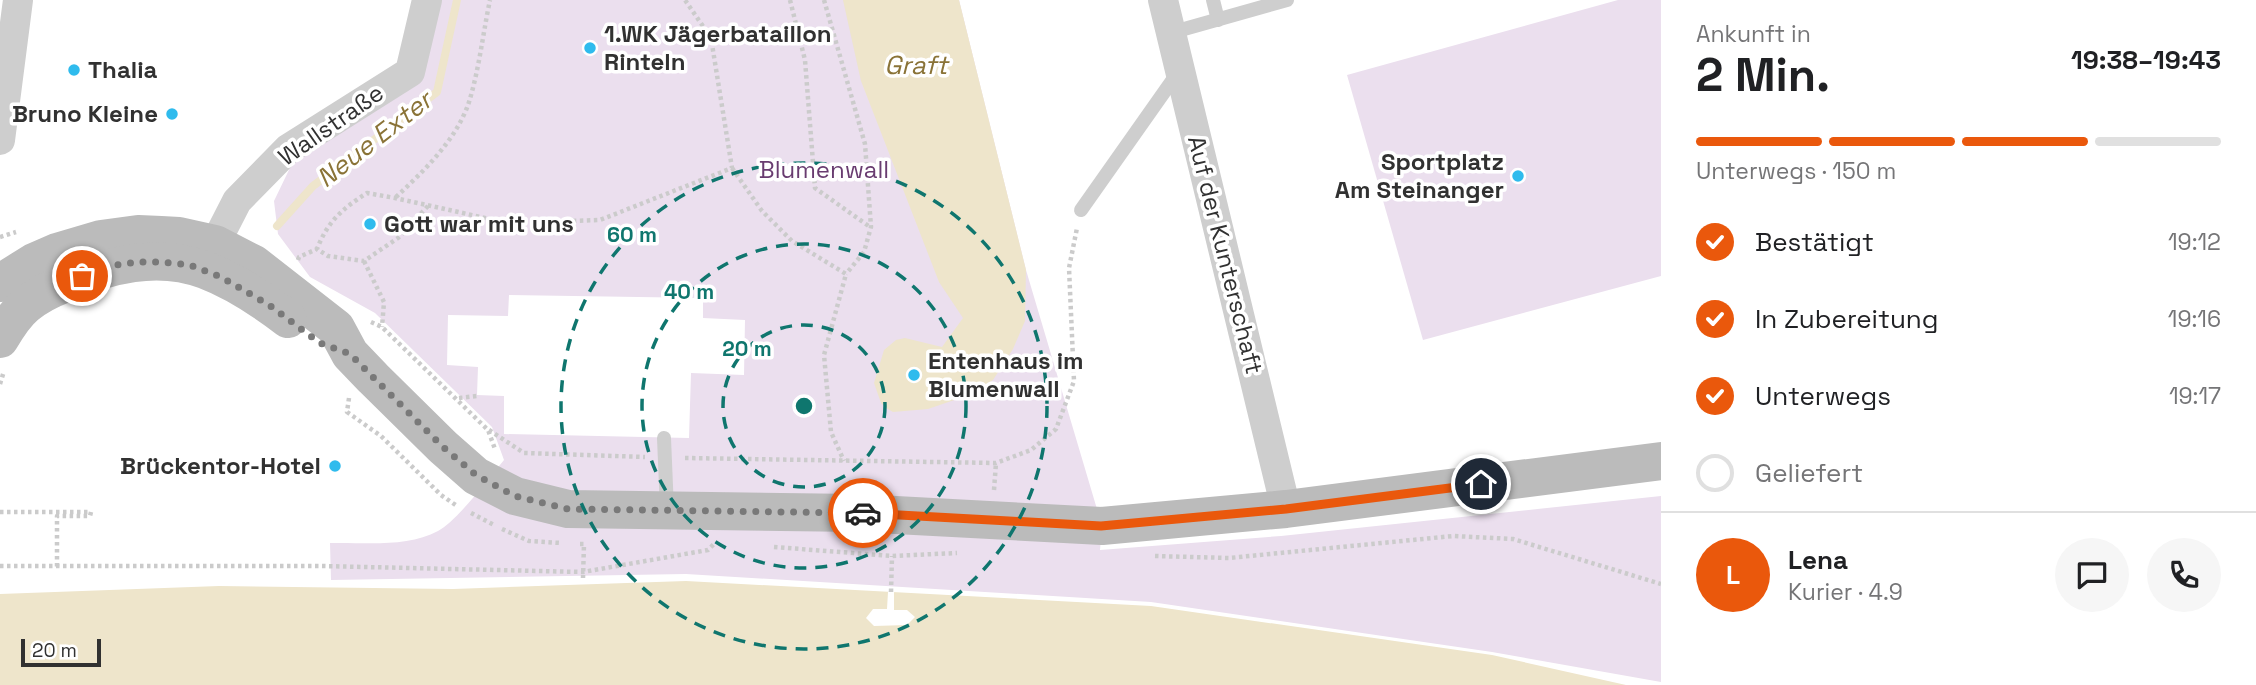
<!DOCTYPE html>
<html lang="de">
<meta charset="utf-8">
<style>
:root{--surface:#fff;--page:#f6f6f6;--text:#202124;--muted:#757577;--line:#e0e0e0;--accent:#ea580c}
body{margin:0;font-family:"Space Grotesk",sans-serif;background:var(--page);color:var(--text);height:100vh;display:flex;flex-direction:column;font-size:26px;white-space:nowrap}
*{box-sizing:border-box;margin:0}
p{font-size:23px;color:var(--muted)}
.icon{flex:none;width:38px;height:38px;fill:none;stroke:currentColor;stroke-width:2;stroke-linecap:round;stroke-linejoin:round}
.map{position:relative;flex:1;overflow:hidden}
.side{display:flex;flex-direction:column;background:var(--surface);width:595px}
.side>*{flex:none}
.scale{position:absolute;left:21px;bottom:18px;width:80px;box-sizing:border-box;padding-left:7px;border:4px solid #313131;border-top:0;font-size:19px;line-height:24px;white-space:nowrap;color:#313131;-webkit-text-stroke:5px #fff;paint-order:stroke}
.pin{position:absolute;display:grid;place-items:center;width:60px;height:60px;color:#fff;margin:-30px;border:4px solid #fff;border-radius:50%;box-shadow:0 2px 7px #0007}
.courier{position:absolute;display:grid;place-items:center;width:70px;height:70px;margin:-35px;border:5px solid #ea580c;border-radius:50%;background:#fff;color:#222;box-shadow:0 2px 9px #0007}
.overview em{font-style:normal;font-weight:700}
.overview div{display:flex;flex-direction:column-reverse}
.overview{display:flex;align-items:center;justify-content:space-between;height:119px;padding:0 35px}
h1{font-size:46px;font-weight:700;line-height:52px}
.bar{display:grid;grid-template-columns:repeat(4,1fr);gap:10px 7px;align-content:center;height:84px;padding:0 35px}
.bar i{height:9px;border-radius:5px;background:var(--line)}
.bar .on{background:var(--accent)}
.bar p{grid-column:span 4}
.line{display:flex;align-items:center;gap:18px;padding:0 35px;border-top:2px solid var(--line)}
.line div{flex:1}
.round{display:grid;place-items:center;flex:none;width:74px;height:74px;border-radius:37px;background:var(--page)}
ol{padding:0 35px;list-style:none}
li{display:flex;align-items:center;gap:21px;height:77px}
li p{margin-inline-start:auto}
li .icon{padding:7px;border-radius:50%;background:var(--accent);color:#fff;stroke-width:4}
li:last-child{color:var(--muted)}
li i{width:38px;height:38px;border:4px solid var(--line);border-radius:50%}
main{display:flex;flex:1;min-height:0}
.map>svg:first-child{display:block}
.green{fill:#ebdfee;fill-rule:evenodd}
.water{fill:#eee5cb}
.pier{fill:#fff}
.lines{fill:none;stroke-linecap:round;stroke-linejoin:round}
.stream{stroke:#eee5cb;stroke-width:8}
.path{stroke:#cbcbcb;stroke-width:4.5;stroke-dasharray:3.5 3.5;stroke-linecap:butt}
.lane{stroke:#cecece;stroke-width:14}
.street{stroke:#cecece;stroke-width:30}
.secondary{stroke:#bbb;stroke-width:38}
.done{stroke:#797979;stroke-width:7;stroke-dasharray:0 12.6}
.route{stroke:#ea580c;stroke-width:9}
.ring{fill:none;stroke:#0f766e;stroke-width:3.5;stroke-dasharray:12 9}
.poi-dot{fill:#2fbbed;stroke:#fff;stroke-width:2.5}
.labels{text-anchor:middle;stroke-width:7;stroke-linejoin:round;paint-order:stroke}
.poi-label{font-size:24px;font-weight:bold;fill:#313131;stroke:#fff;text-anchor:start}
.street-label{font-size:24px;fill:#313131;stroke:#fff}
.park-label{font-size:24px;fill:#693c70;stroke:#fff}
.water-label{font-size:26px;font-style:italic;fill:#8a7337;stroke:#fff}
.centre{fill:#0f766e;stroke:#fff;stroke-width:3.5}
.ring-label{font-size:21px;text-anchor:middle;font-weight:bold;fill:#0f766e;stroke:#fff;stroke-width:7;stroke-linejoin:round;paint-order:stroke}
</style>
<main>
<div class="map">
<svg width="1661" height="685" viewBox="0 0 1661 685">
<rect width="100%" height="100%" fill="#fff"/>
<g class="green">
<path d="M436,0h523l67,270 76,256 -2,24 181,-14 380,-40v186l-169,-30 -341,-50 -465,-28 -355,6 -1,-37c34,-1 77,5 108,-12 19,-10 51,-53 66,-71l-12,-33 -117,-114 -65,-36 -32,-43 -4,-33 26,-54 113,-63zM509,295l194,3v20l42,2 -1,55 -53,-2 -2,65 -185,-4v-38l-27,-1 1,-28 -31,-2 1,-50 60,1z"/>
<path d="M1618,0h43v276l-238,64 -76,-265z"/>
</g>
<g class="water">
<path d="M843,0h116l67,270 -1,51 -12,28 -20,31 -24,15 -41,14 -35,3 -7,-4 -5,-5 -7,-20 10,-33 12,-10 9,-2 37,9 21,-29 -24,-36 -78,-201z"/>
<path d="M686,581l465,25 341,49 134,30h-1626v-91l219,-8 234,3z"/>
</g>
<path class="pier" d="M888,592h6v18h13l8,7 -8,8 -33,1 -8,-8 7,-9h14z"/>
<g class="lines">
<path class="stream" d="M277,226l36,-40 124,-94 20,-92"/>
<g class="path">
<path d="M790,0l15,60 10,128 55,39"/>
<path d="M824,0l41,144 6,83 -7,25 -18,22"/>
<path d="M732,168l30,43 30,30 54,33 -22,81 7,77 13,29"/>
<path d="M396,197c28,-26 61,-58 73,-95 10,-32 14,-69 21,-102"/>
<path d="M428,206l-30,32 -34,23 -36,-5 -11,-7c11,-28 25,-40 50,-56l28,5 113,25 92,-3 132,-52 -21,-130 -26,-38"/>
<path d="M0,237l16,-5"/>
<path d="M298,260l1,-3 18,-8"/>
<path d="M364,261l20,41 -2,25"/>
<path d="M371,322l11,5 106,103 7,19"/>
<path d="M0,384l4,-13"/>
<path d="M349,398l-2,14 34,24 60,59 16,11"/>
<path d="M459,398l18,-2"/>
<path d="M489,430l35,23 121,4"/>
<path d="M685,458l311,5 35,-13 25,-21 18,-48 -5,-113 8,-40"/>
<path d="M994,490l2,-27"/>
<path d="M0,512h91l-1,4h-33v51"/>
<path d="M471,513l23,12"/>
<path d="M502,529l27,12 32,2"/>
<path d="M580,544h4l-1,34"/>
<path d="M774,547l118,9 65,-3"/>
<path d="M1155,556l74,2 224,-22 60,3 148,45"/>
<path d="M0,566h322l261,6 125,-22 8,-8"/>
<path d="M891,592l1,-36"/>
</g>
<g class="lane">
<path d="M1213,0l5,20"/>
<path d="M1170,33l117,-33"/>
<path d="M1081,210l98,-139"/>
<path d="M664,438l3,72"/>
</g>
<g class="street">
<path d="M1163,0l123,509"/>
<path d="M0,140l18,-140"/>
<path d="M215,244l22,-43 51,-52 122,-77 17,-72"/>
</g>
<g class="secondary">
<path d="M0,283l34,-21 23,-10 44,-13 37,-5 23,1 18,1 36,8 39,20 82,64 14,26 23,24 70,69 33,29 39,20 53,13 290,4 244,13 184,-17 375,-48"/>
<path d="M0,339c7,-12 15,-25 26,-34 11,-9 25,-16 38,-21 44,-19 93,-32 141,-14 29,11 58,30 83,49"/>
</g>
</g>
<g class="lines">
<path class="done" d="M82,276l28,-10 28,-4h23l29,3 31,12 48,28 51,38 30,11 93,93 33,28 39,21 53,13 295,4"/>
<path class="route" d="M863,513l238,13 185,-17 195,-25"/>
</g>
<g class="ring">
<circle cx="804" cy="406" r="81"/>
<circle cx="804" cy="406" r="162"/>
<circle cx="804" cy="406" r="243"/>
</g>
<g class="poi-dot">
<circle cx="590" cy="48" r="7"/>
<circle cx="74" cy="70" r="7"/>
<circle cx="172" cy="114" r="7"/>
<circle cx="1518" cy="176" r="7"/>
<circle cx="370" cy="224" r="7"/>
<circle cx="914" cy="375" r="7"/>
<circle cx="335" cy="466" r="7"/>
</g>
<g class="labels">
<g class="poi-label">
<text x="604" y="42">1.WK Jägerbataillon<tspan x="604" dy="28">Rinteln</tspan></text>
<text x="88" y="78">Thalia</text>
<text x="158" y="122" text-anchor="end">Bruno Kleine</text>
<text x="1504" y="170" text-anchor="end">Sportplatz<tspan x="1504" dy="28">Am Steinanger</tspan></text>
<text x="384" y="232">Gott war mit uns</text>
<text x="928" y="369">Entenhaus im<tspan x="928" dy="28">Blumenwall</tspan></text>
<text x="321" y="474" text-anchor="end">Brückentor-Hotel</text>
</g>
<g class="street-label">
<text transform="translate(331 125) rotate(-35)" y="8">Wallstraße</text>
<text transform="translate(1225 255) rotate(76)" y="8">Auf der Kunterschaft</text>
</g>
<g class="park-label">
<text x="824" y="178">Blumenwall</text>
</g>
<g class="water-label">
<text x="916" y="74">Graft</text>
<text transform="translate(374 139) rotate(-38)" y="9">Neue Exter</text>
</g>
</g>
<circle cx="804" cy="406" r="10" class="centre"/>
<g class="ring-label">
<text x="632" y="242">60 m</text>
<text x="689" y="299">40 m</text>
<text x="747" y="356">20 m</text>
</g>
</svg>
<div class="scale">20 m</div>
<div class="pin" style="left:82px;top:276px;background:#ea580c"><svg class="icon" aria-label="bag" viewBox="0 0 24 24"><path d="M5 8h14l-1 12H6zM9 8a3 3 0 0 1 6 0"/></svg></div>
<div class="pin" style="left:1481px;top:484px;background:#1f2937"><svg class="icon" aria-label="home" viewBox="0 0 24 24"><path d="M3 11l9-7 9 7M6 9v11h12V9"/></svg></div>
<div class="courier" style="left:863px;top:513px"><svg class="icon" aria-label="car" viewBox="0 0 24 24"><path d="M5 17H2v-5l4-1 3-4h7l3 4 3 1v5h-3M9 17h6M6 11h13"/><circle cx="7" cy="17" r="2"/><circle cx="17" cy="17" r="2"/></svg></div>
</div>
<section class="side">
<div class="overview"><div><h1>2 Min.</h1><p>Ankunft in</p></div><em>19:38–19:43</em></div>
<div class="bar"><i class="on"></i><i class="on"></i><i class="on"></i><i></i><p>Unterwegs · 150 m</p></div>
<ol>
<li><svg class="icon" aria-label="check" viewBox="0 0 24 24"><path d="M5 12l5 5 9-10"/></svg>Bestätigt<p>19:12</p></li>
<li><svg class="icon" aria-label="check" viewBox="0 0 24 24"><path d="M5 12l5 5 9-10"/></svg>In Zubereitung<p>19:16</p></li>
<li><svg class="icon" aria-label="check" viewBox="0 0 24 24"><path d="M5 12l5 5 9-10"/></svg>Unterwegs<p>19:17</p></li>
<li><i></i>Geliefert</li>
</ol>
<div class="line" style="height:126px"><b class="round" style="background:var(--accent);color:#fff">L</b><div><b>Lena</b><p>Kurier · 4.9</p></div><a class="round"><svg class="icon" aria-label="chat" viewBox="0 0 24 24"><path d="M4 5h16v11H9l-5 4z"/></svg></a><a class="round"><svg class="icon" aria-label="phone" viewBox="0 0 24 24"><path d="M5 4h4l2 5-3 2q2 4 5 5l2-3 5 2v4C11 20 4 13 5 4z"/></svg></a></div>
</section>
</main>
